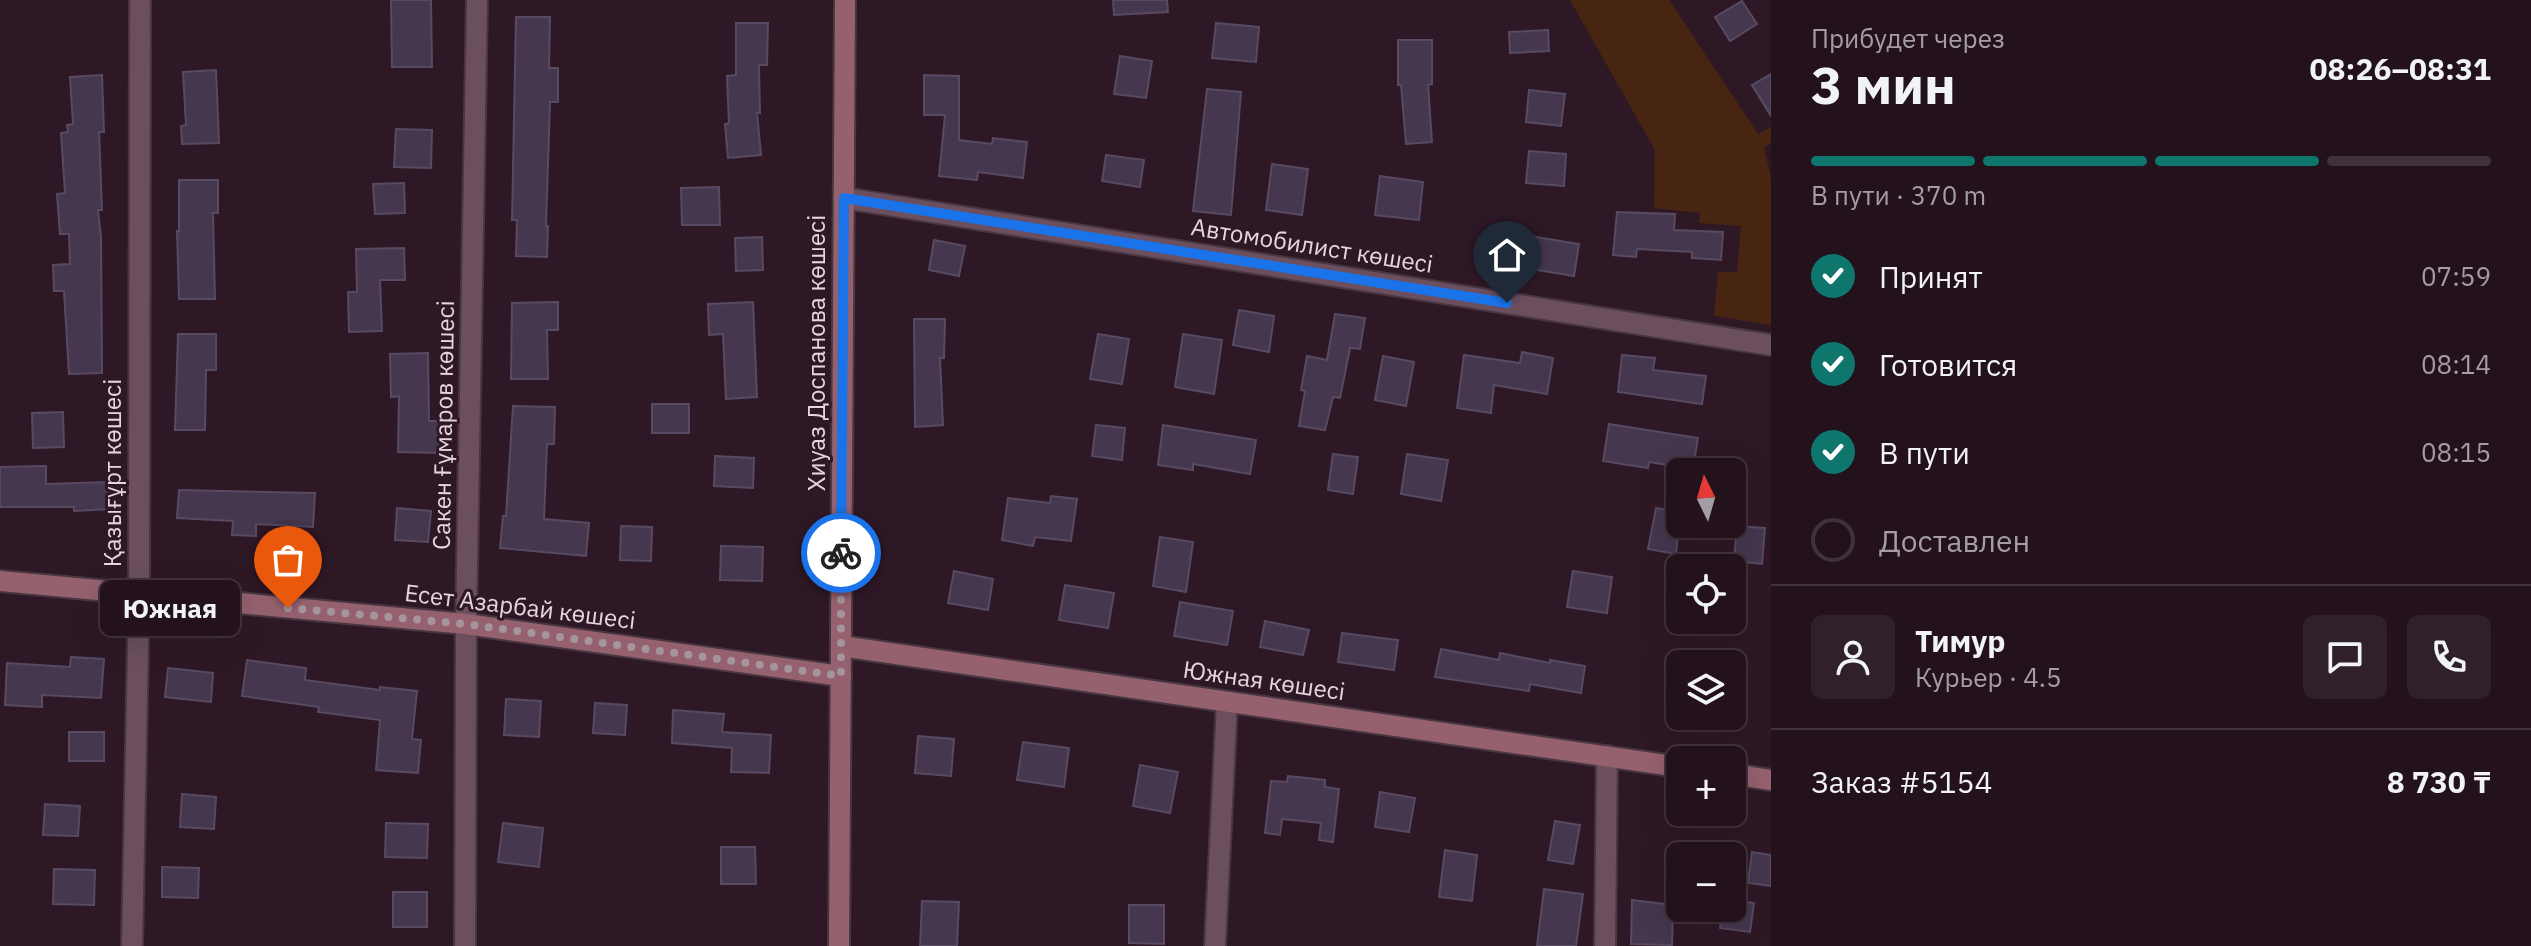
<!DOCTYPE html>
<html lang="ru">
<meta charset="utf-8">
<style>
:root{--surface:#23121c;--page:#2f2029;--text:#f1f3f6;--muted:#a39ea3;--line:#40323b;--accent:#0f766e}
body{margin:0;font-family:"IBM Plex Sans",sans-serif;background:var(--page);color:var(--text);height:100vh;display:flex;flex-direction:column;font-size:30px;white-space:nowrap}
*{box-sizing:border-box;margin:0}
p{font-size:26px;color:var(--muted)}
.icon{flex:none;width:44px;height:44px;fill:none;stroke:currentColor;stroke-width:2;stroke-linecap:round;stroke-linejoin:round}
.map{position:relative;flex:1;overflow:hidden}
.details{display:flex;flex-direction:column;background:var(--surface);width:760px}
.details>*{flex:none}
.needle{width:52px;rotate:355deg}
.controls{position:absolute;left:1666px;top:458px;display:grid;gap:16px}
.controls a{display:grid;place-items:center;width:80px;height:80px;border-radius:12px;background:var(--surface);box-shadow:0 8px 32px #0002,0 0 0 2px var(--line);font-size:40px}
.pin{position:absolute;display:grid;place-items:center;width:68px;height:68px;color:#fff;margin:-82px -34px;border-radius:50% 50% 50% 0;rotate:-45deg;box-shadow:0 0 8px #0007}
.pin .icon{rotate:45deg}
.courier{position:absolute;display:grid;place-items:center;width:80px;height:80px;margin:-40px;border:6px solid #1a73e8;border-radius:50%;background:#fff;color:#222;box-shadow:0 2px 10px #0007}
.bubble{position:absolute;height:56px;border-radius:12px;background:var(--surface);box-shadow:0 8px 32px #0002,0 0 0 2px var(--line);font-size:26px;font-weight:800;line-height:56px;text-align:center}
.headline em{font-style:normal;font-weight:800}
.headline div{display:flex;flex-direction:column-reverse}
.headline{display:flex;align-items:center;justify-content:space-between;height:136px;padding:0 40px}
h1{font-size:52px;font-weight:800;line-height:60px}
.bar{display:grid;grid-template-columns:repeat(4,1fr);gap:12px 8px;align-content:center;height:96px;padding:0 40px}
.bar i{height:10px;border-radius:6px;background:var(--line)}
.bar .selected{background:var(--accent)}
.bar p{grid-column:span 4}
.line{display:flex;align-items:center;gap:20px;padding:0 40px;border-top:2px solid var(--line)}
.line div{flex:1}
.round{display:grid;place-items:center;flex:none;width:84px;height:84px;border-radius:12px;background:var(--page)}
ol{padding:0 40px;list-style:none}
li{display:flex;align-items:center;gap:24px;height:88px}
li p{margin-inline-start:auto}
li .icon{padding:8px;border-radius:50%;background:var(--accent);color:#fff;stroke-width:4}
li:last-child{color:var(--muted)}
li i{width:44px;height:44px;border:4px solid var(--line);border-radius:50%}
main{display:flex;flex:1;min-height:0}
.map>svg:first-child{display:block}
.green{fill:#472510}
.building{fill:#44374e;stroke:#574a63;stroke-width:2}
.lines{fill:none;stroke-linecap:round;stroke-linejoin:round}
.street-casing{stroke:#483641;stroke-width:24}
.secondary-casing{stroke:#483641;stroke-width:24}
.street{stroke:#6b4f5f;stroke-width:20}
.secondary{stroke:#95616e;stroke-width:20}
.done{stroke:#a5939e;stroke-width:8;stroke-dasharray:0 14.4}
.route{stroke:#1a73e8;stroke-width:10}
.labels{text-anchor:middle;stroke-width:6;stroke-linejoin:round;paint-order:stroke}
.street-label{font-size:24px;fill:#e5d5de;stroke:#2f1826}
</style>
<main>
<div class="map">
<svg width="1771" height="946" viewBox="0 0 1771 946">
<rect width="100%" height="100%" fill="#2f1826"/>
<path class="green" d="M1570,0h99l89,134 13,-7v16l-7,4 7,32v146l-57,-9 4,-44h19l4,-46 -42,-3 1,-10 -46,-5 1,-58z"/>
<g class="building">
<path d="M391,0h40l1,67h-40z"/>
<path d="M1113,0h54l1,12 -54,3z"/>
<path d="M1742,1l15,23 -27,17 -15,-24z"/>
<path d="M516,17h34l-1,51h9v34h-8l-4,124h2l-1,31 -31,-1 1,-36h-5z"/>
<path d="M736,23h32l-1,42h-8l1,48h-3l4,42 -33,3 -3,-34 4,-1 -2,-47 9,-1z"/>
<path d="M1216,23l43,4 -3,35 -44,-4z"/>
<path d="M1548,30l1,21 -39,2 -1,-21z"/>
<path d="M1398,40h34v44l-4,1 4,57 -26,2 -5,-59h-3z"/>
<path d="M1120,56l32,5 -6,37 -32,-4z"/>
<path d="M216,70l3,73 -37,1 -1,-18 5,-1 -3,-53z"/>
<path d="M1771,74v42l-19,-31z"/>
<path d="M102,75l2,57h-5l3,78h-4l3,27 1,136 -33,1 -5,-83h-10l-1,-26 17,-1 -1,-30h-9l-3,-40 8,-1 -4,-60 7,-1 -1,-7 6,-1 -3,-47z"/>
<path d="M924,75l35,1v64l33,4 1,-6 34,4 -4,36 -45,-6 -1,8 -38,-4 6,-61h-21z"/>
<path d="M1207,89l34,3 -10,123 -38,-4z"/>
<path d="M1529,90l36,4 -4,32 -35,-4z"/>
<path d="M396,129l36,1 -1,38 -37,-1z"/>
<path d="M1529,151l37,3 -2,32 -38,-3z"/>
<path d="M1106,155l38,5 -4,27 -38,-6z"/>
<path d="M1272,164l36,5 -6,46 -36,-5z"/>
<path d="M1380,176l43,6 -4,38 -44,-5z"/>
<path d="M179,180h39v33h-5l2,86h-36l-2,-68h2z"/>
<path d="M404,183l1,30 -30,1 -2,-30z"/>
<path d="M719,187l1,38h-38l-1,-37z"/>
<path d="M1617,212l58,2 -1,16 49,2 -2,28 -29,-2v-6l-55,-3 -1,8 -23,-2z"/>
<path d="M1524,235l55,9 -5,32 -55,-9z"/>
<path d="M762,237l1,33 -27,1 -1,-33z"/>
<path d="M934,240l31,6 -6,30 -30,-6z"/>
<path d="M404,248l1,32h-25l2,51 -33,1 -1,-40h9l-1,-43z"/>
<path d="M558,302v28h-11l1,49h-37l1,-76z"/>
<path d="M753,302l4,95 -31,2 -3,-65 -14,1 -1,-31z"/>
<path d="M1239,310l35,6 -5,36 -36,-7z"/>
<path d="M1335,314l30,4 -5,31 -10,-1 -10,50 -7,-1 -8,33 -26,-4 6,-35 -4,-1 6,-34 20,4z"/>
<path d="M914,319h31l-1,39h-4l3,67 -28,2z"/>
<path d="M178,334h38v36h-10l-1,60h-30z"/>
<path d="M1098,334l31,5 -7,45 -32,-5z"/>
<path d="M1183,334l39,6 -8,54 -39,-7z"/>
<path d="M1522,352l31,6 -6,36 -53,-9 -3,28 -34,-5 7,-53 56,8z"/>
<path d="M428,353l1,68h14l-1,32 -44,-1 1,-56 -8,1 -1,-43z"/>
<path d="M1622,355l33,3 -2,12 53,6 -4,28 -84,-12z"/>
<path d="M1383,356l31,6 -8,44 -31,-6z"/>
<rect x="652" y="404" width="37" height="29"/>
<path d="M513,406l42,1 -1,37h-7l-3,75 45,4 -3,33 -86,-8 3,-32h3z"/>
<path d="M63,412l1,35 -31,1 -1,-35z"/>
<path d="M1609,424l89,14 -5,31 -44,-7 -1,6 -45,-7z"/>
<path d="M1096,425l29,3 -3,32 -30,-4z"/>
<path d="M1163,425l93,15 -6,34 -57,-10v6l-35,-5z"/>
<path d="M1333,454l25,3 -5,37 -25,-4z"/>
<path d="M1407,454l41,6 -7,41 -40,-7z"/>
<path d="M715,456l39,2 -1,30 -39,-2z"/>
<path d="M46,466v18l64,-2 1,27 -37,2v-4h-74v-40z"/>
<path d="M179,490l136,3 -2,34 -57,-3v12l-24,-1 1,-14 -56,-3z"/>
<path d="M1051,496l26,3 -6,42 -36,-4 -2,9 -31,-6 6,-42 42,5z"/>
<path d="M397,508l34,3 -3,31 -33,-2z"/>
<path d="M1656,508l24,4 -4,42 -28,-5z"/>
<path d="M621,526l31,1 -1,34 -31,-1z"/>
<path d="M1737,526l28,2 -3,36 -28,-3z"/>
<path d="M1160,537l33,5 -7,50 -33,-6z"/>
<path d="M721,546l42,1 -1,34 -42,-1z"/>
<path d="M954,571l39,8 -5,31 -40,-7z"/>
<path d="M1573,571l39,6 -5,36 -40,-6z"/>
<path d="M1065,585l49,8 -6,35 -49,-8z"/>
<path d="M1180,602l53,9 -6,34 -53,-9z"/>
<path d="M1265,621l44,9 -6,25 -43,-8z"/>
<path d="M1342,633l56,7 -4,30 -56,-8z"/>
<path d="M1441,649l58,11 1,-7 50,10v-3l35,6 -4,27 -51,-9 -1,7 -94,-14z"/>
<path d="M71,657l33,2 -3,39 -59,-3v12l-37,-2 2,-42 63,4z"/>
<path d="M247,660l59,8 -1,12 75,10v-3l37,4 -5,48 9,1 -3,33 -42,-3 4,-50 -62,-8 1,-5 -77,-11z"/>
<path d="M168,668l45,5 -2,29 -46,-5z"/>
<path d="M506,699l35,2 -2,36 -35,-2z"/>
<path d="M595,703l32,2 -2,30 -32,-2z"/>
<path d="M673,710l51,4 -2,18 49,3 -2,38 -38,-1 1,-24 -60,-5z"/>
<rect x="69" y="732" width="35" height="29"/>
<path d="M918,736l36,3 -3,37 -36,-3z"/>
<path d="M1023,742l46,6 -5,39 -47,-7z"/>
<path d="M1140,765l38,7 -8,41 -37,-7z"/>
<path d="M1288,776l37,4v7l14,2 -6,53 -14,-2 2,-17 -39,-4 -2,16 -15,-2 6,-52 16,1z"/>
<path d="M1380,792l35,6 -6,34 -34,-5z"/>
<path d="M182,794l34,3 -2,32 -34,-2z"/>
<path d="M45,804l35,2 -2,30 -35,-1z"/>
<path d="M1555,821l25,4 -7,39 -25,-4z"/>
<path d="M386,823l42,1 -1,34 -42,-1z"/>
<path d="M503,823l40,5 -4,39 -41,-5z"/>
<path d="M721,847h34l1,37h-35z"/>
<path d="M1445,850l32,5 -5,46 -33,-4z"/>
<path d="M1752,852l19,3v31l-23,-3z"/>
<path d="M162,867l37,1 -1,30 -36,-1z"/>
<path d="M54,869l41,1 -1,35 -41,-1z"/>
<path d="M1544,889l39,5 -7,52h-39z"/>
<rect x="393" y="892" width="34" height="35"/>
<path d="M1632,900l41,5 -1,40 -41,-1z"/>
<path d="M1732,900l22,3 -4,29 -30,-4 3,-20h9z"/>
<path d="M922,901l37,1 -2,44h-37z"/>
<path d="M1129,905h35v39l-35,-1z"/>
</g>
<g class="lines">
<g class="street-casing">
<g id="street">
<path d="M844,198l927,147"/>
<path d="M132,946l7,-351 1,-595"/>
<path d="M465,946l1,-322 11,-624"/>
<path d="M1215,946l12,-244"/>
<path d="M1605,946l2,-190"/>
</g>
</g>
<g class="secondary-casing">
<g id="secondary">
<path d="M0,581l466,43 375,52"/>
<path d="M841,646l839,121"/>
<path d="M1732,774l39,6"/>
<path d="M839,946l6,-946"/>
</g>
</g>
<use href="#street" class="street"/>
<use href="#secondary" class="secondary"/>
</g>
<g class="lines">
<path class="done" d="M288,608l178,16 375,52v-123"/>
<path class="route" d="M841,553l3,-355 663,105"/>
</g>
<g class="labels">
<g class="street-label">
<text transform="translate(1312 246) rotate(9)" y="8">Автомобилист көшесі</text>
<text transform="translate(817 353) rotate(-90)" y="8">Хиуаз Доспанова көшесі</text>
<text transform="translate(444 425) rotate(-89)" y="8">Сакен Ғұмаров көшесі</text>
<text transform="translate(113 473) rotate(-90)" y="8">Қазығұрт көшесі</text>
<text transform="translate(520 607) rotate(7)" y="8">Есет Азарбай көшесі</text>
<text transform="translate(1264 681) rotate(8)" y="8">Южная көшесі</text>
</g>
</g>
</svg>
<div class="controls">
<a><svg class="needle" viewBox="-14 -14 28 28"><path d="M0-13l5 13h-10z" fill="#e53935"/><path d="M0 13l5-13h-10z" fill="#a39ea3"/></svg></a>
<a><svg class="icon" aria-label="locate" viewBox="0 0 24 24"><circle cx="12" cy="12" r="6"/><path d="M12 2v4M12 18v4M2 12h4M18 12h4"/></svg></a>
<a><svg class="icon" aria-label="layers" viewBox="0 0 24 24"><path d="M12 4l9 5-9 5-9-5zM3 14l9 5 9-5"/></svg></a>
<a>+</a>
<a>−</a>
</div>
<div class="pin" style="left:288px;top:608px;background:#ea580c"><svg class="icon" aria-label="bag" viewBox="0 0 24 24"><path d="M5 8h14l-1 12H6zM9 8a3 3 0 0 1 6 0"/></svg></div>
<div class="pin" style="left:1507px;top:303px;background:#1f2937"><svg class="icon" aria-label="home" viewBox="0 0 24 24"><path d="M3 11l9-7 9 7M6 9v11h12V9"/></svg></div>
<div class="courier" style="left:841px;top:553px"><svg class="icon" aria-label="bike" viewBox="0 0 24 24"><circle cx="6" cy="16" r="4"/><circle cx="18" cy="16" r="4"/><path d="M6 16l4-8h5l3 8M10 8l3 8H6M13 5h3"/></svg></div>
<div class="bubble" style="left:100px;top:580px;width:140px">Южная</div>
</div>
<section class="details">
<div class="headline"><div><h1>3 мин</h1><p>Прибудет через</p></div><em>08:26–08:31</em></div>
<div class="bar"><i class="selected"></i><i class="selected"></i><i class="selected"></i><i></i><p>В пути · 370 m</p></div>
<ol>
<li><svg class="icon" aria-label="check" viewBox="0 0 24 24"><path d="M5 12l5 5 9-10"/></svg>Принят<p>07:59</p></li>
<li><svg class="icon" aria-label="check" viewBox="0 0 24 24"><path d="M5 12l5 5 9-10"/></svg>Готовится<p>08:14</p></li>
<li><svg class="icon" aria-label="check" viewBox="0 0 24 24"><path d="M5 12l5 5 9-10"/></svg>В пути<p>08:15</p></li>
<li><i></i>Доставлен</li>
</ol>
<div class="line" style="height:144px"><a class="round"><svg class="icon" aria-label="person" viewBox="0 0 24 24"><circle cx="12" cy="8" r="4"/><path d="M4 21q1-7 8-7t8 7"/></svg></a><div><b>Тимур</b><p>Курьер · 4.5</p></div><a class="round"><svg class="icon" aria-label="chat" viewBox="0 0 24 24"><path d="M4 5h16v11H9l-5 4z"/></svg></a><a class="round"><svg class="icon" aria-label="phone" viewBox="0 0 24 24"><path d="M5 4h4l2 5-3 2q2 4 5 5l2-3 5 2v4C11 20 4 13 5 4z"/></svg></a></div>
<div class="line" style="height:104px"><div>Заказ #5154</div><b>8 730 ₸</b></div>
</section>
</main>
